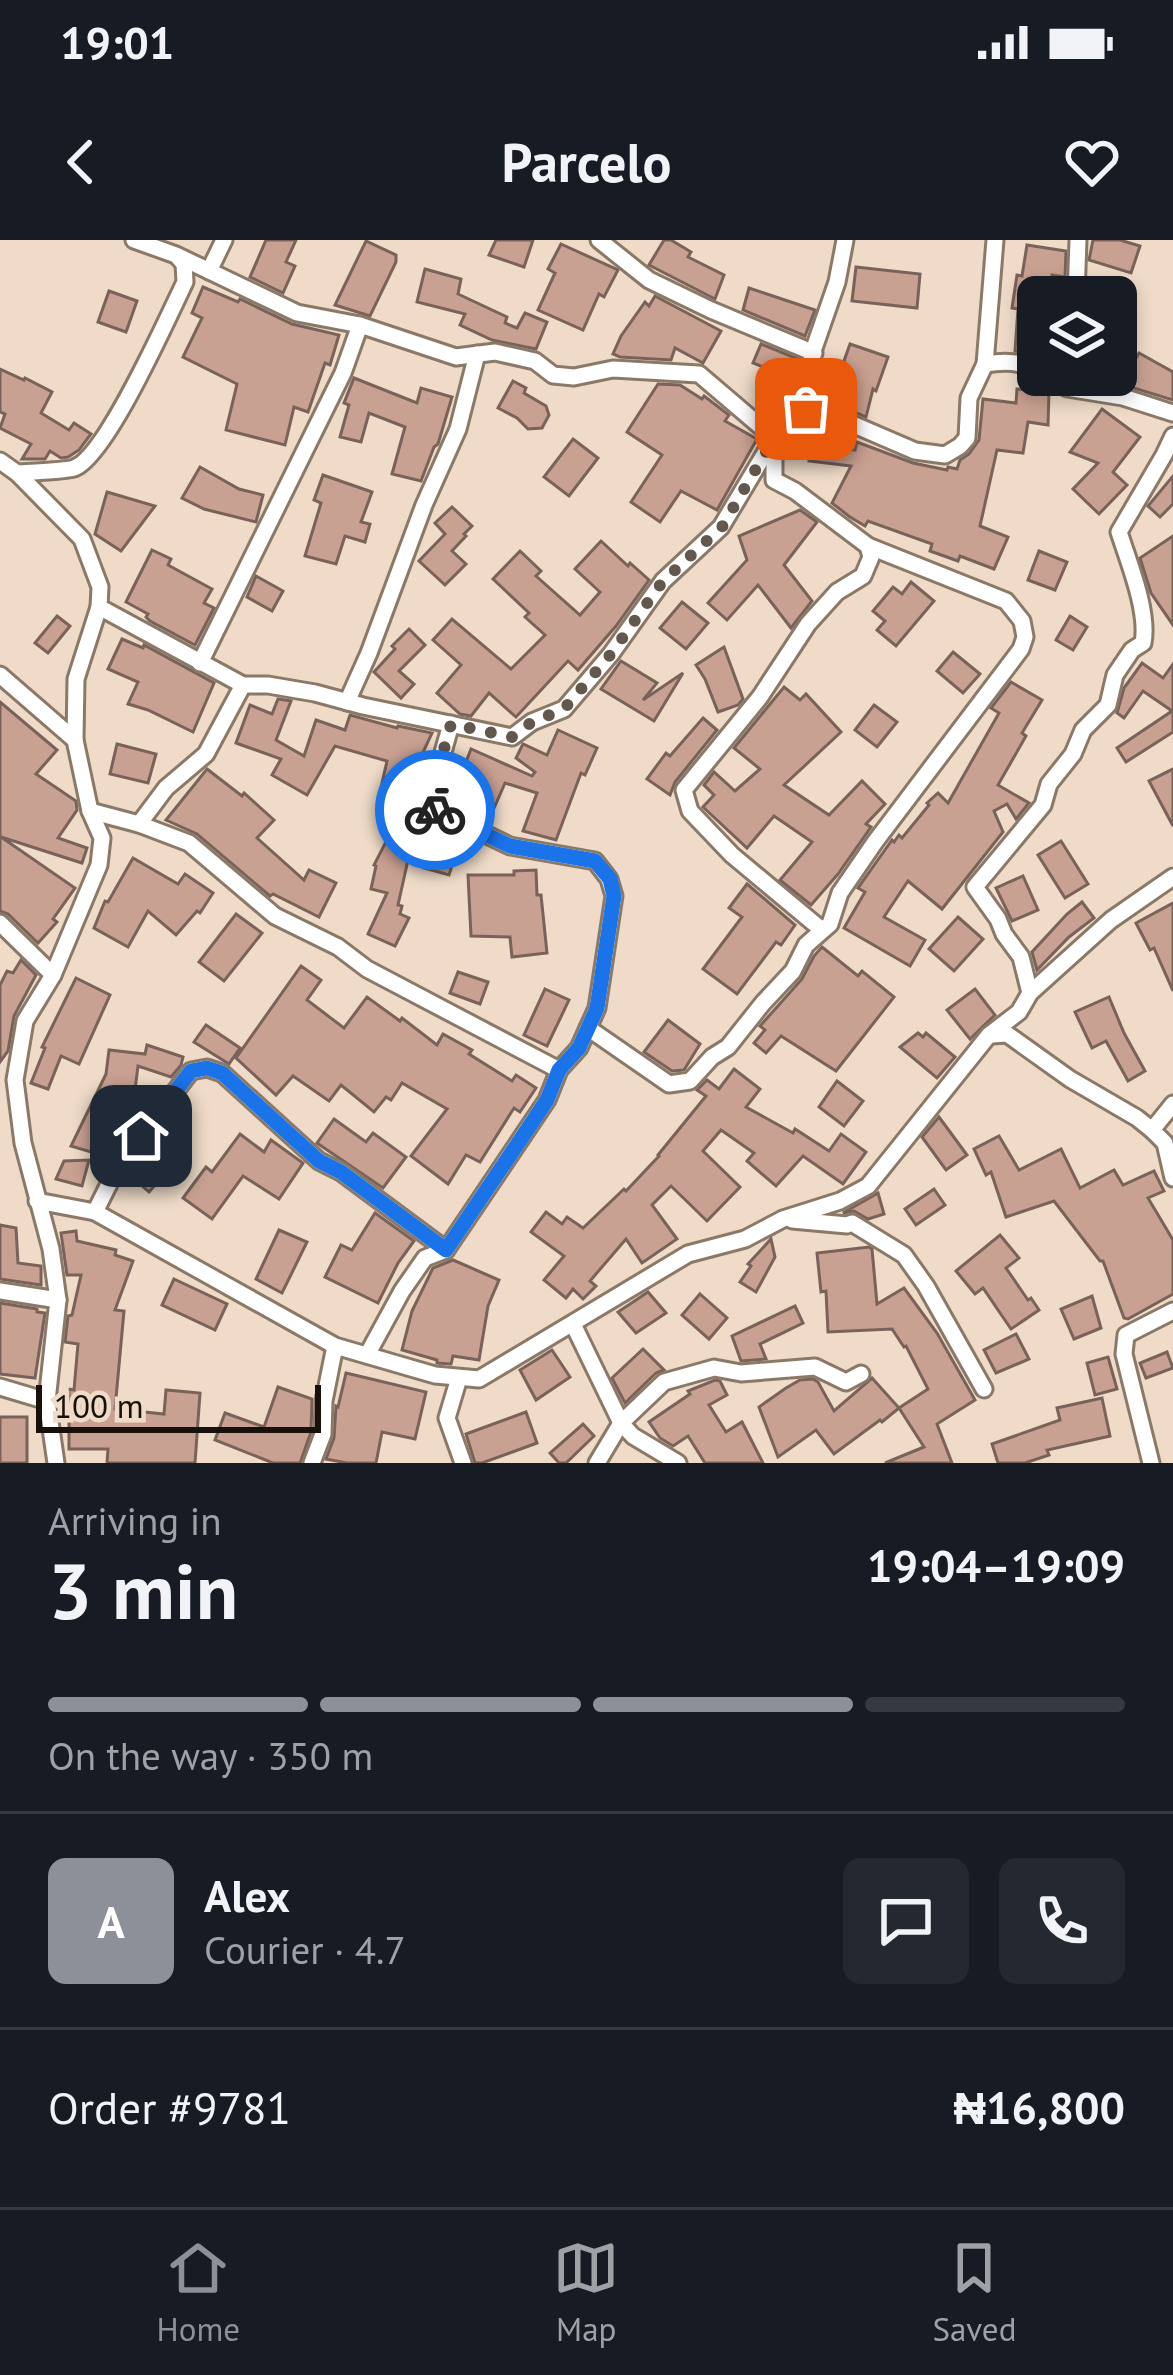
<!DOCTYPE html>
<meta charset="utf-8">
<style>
:root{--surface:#171b24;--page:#242831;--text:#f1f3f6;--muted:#9ea1a6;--line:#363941;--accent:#8c9099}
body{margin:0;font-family:"PT Sans",sans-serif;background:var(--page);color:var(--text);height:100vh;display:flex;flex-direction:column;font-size:45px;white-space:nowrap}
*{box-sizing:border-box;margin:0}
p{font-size:39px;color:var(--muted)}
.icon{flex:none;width:66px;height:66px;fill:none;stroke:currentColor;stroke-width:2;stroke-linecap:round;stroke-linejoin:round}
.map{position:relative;height:1223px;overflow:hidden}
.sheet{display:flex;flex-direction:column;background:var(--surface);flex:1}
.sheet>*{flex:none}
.controls{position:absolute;left:1017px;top:36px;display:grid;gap:24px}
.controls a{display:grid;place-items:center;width:120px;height:120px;border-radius:18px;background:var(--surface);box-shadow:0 6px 18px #0003;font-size:60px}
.scale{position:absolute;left:36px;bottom:30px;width:285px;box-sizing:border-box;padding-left:12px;border:6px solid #18110b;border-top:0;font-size:33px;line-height:42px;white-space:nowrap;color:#18110b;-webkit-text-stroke:9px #efdbc8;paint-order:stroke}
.pin{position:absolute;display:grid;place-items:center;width:102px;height:102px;color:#fff;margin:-51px;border-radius:24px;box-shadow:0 6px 18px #0006}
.courier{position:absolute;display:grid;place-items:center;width:120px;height:120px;margin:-60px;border:9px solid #1a73e8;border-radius:50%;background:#fff;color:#222;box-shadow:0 3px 15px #0007}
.head em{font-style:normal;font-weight:800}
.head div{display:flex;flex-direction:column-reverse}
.head{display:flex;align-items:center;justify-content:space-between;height:204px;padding:0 48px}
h1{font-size:78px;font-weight:800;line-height:90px}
.bar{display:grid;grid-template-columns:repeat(4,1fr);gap:18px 12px;align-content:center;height:144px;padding:0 48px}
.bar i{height:15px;border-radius:9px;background:var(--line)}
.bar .on{background:var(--accent)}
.bar p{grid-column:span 4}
.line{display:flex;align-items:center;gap:30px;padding:0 48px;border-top:3px solid var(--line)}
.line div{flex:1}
.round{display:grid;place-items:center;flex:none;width:126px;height:126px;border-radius:18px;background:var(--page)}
.status{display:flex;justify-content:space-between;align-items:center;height:84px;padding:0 60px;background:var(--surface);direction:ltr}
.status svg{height:33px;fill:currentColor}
header{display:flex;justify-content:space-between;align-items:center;height:156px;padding:0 48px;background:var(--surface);font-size:54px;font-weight:800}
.tab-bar{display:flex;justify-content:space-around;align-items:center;height:168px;border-top:3px solid var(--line);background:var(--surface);font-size:33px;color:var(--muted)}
.tab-bar a{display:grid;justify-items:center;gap:6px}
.tab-bar .on{color:var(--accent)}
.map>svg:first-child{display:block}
.building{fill:#c9a192;stroke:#796259;stroke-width:3}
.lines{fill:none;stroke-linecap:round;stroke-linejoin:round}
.minor-casing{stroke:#8b7968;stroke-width:21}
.minor{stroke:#fff;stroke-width:15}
.done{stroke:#63584d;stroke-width:12;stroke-dasharray:0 21.6}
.route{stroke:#1a73e8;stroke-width:15}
</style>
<div class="status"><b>19:01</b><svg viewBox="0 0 49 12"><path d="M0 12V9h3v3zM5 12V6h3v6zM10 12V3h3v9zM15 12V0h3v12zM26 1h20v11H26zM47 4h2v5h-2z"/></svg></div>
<header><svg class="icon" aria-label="back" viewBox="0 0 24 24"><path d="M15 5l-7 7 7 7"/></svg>Parcelo<svg class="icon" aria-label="heart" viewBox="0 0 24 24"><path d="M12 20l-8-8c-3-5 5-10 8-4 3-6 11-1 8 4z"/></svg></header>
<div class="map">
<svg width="1173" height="1223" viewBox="0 0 1173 1223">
<rect width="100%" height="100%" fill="#efdbc8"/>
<g class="building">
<path d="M266,0h30l-10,22 9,4 -12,27 -33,-16z"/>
<path d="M496,0h37l-9,27 -35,-12z"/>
<path d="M664,0h7l20,12 -3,5 36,18 -9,24 -66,-34z"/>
<path d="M1093,0h27l20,6 -9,27 -42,-13z"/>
<path d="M366,1l30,14v7l-26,54 -35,-11z"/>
<path d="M561,4l57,26 -14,27 -5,-3 -16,36 -45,-20 17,-37 -7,-4z"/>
<path d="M1027,5l39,6 -1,26 -13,-2 -3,22h-11v59l-23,-5 3,-42 -6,-1 5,-33 5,1z"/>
<path d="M856,27l64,7 -3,34 -65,-7z"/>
<path d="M425,29l36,10 -3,15 49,23 -2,6 12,5 8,-15 22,9 -11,27 -44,-9 -32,-15 5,-11 -48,-12z"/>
<path d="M203,47l35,15 2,-3 52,25 47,11 -9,30 -5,-2 -17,49 -14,-5 -9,38 -59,-15 11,-46 -54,-27 19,-39 -10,-5z"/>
<path d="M749,48l66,22 -10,26 -62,-26z"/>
<path d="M109,51l28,10 -11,31 -28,-10z"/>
<path d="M655,56l66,35 -18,32 -28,-15 -4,12 -51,-3 -7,-3 8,-18 24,-34 4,4z"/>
<path d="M761,104l37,15 -7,19 -38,-15z"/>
<path d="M850,104l38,13 -12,34 -3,-2 -7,28 -18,-8 7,-26 -17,-5z"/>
<path d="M1139,113l34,19v28l-52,-16z"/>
<path d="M0,129l24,11 1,-2 27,14 -11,21 28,17 5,-7 17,11 -12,16 -11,7 -7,1 -11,-7 -5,8h-23l9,-15 -31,-16 5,-14 -5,-2z"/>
<path d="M354,138l63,25 4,-15 31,9 -14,47 -4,3 -13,34 -29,-7 13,-47 -36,-14 -8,29 -21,-5 9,-32 -5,-2z"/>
<path d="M513,141l13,7 -2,5 22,13 3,9 -7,13 -14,1 -11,-11 -19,-10z"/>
<path d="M658,144l22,1 22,14 2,-3 25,19 -4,6 32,18 -40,71 -36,-19 -21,31 -29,-20 31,-47 -35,-23z"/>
<path d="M1017,149l32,3 -1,33 -20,-3 -5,31 -26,-3 -17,76 28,11 -14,32 -34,-13 -2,5 -28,-10 2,-7 -64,-23 -3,5 -15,-9 -18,-14 19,-37 -42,-5 2,-16 44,5 2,-8 56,21 34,7 1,-3 9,2 3,-9 9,-6 10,-14 4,-41 33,4z"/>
<path d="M1102,169l38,28 -27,35 14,13 -28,29 -26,-25 25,-26 -28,-11z"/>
<path d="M573,199l25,19 -29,38 -25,-19z"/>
<path d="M200,227l39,22 24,6 -7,27 -52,-13 -22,-11z"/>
<path d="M323,235l49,17 -11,30 9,2 -5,18 -20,-6 -9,28 -31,-8 16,-53 -7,-3z"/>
<path d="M1173,236v28l-13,13 -12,-11z"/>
<path d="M107,252l48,14 -34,45 -26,-17z"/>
<path d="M452,267l20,19 -8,8 2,2 -14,15 14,13 -21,21 -26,-24 26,-27 -10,-11z"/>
<path d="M800,270l17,12 -33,43 28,36 -21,27 -33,-43 -31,35 -19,-17 39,-43 -8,-24z"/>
<path d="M1173,296v89l-22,-32 -11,-35z"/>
<path d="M601,301l27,25 2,-3 19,17 -33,46 -38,44 -10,-9 -52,56 -27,-24 -18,23 -11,-2 -23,-21 24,-28 -28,-25 19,-21 59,50 34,-34 -20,-18 4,-4 -36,-34 27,-28 21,20 -5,5 44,39 20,-23 -25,-23z"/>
<path d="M152,310l19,9 -3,6 44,24 -8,14 10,5 -19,37 -45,-24 -4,-4 2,-3 -22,-12z"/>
<path d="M1039,311l28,11 -12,28 -27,-10z"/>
<path d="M256,336l27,15 -11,20 -25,-14z"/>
<path d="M911,342l23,19 -38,45 -19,-16 8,-9 -12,-10 20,-24 9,7z"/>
<path d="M682,362l26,21 -22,26 -26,-21z"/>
<path d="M57,376l13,10 -22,27 -13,-10z"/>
<path d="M1070,376l17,11 -14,23 -17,-10z"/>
<path d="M409,389l16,16 -26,26 15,13 -13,14 -27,-26 21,-23 -3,-3z"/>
<path d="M122,399l21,9 1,-3 70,38 -21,49 -45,-22 -20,-6 10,-22 -30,-13z"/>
<path d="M724,407l19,52 -5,6 -20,7 -13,-33 -9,-14z"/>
<path d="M953,412l27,22 -17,19 -26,-22z"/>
<path d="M621,421l36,22 -14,17 40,-27 -29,48 -53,-32z"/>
<path d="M1142,423l21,15 10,-14v68l-47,30 -9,-14 55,-37 -29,-20 -19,27 -7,-5 7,-25z"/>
<path d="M1011,442l31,18 -20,33 4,3 -28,49 31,18 -13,16 -9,-15 -13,7 9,21 -61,77 -34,-28 -24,36 41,23 -15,26 -66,-38 21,-36 -7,-4 34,-48 2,2 5,-7 3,3 27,-33 -2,-2 11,-10 10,10 51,-90 -8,-5z"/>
<path d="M784,447l16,13 6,-6 35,38 -57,53 45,30 33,-34 23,23 -19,20 5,3 -33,47 -27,31 -31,-25 32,-38 -38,-26 -27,32 -44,-41 11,-12 -10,-10 10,-13 21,19 25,-22 -26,-21z"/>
<path d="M278,459l13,2 -15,39 28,16 12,-36 29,10 5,-15 47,13 1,-2 34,7 -18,39 10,2 -4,26 -40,-8 7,-31 -52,-15 -28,49 -35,-20 9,-16 -45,-16 14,-38 22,9z"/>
<path d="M0,462l57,48 -21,24 40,27 1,9 -19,28 29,10 -5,15 -81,-26 74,51 -22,31 4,3 -19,21 -30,-29 -8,-3z"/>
<path d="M874,465l23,17 -20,25 -22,-17z"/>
<path d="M703,478l14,12 -42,52 -5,13 -23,-16 19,-26 4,3z"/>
<path d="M558,490l39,18 -12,27 -4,-2 -25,67 -33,-9 14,-38 -32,-10 -17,39 -37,-18 15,-36 -2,-1 7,-18 61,27 3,-4 -19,-14 7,-14 24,11z"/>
<path d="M117,504l39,10 -8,29 -38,-9z"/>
<path d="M207,529l35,27 2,-3 30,27 -17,18 47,42 5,-10 27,13 -17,34 -46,-23 -3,2 -73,-62 -31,-14z"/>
<path d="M1173,529v57l-24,-45z"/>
<path d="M391,592l21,10 -14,63 4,1 -2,8 9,4 -14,28 -27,-12 19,-41 -16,-4 5,-23 -2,-1z"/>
<path d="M438,594l22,6 -11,35 -25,-7z"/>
<path d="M1061,601l27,43 -23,14 -27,-43z"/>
<path d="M133,618l45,26 7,-10 28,19 -13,20 -3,-2 -21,24 -28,-24 -20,36 -34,-19 11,-27 3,1z"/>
<path d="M536,630l1,25h4l6,58 -35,4 -2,-20 -39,-1 -3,-61h46v-4z"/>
<path d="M1023,636l15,34 -26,11 -16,-33z"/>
<path d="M747,644l48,41 -14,20 -5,-3 -39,52 -34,-25 39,-52 -13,-9z"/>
<path d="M1082,662l12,16 -25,19 -32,33 -5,-18 35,-38z"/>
<path d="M1173,663v88l-19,-43 -4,2 -14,-27z"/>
<path d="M236,674l26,19 -38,48 -25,-19z"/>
<path d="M958,677l25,22 -29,32 -25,-22z"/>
<path d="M822,707l36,29 4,-5 32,26 -58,74 -55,-35 -15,17 -12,-10 11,-13 -5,-4 42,-47 12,-23z"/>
<path d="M21,720l15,15 -22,41 -6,35 -8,11v-77l7,-14 6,2z"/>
<path d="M301,726l20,14 -14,20 37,28 23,-31 33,24 2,-3 35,27 6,-11 29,16 -3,4 43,27 4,-6 20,13 -16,24 -6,-4 -34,54 -14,-7 -18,29 -37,-28 36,-47 -45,-26 -11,17 -5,-3 -12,15 -33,-27 -12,16 -36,-25 -17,19 -40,-37z"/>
<path d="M458,732l30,10 -8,22 -30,-11z"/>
<path d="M76,738l34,17 -31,69 -18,-8 -13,33 -17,-6 14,-35 -3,-1z"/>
<path d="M545,749l24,11 -22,46 -23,-11z"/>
<path d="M975,749l20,26 -25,24 -23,-29z"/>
<path d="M1109,757l15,36 21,38 -17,10 -22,-40 -14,7 -17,-36z"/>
<path d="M668,780l32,24 -16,26 -12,1 -28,-19z"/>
<path d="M206,785l34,23 -11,16 -35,-22z"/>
<path d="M918,793l5,4 3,-4 29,24 -18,21 -37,-31z"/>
<path d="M147,805l36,12 -2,8 -10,12 -33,-11 -4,32 6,3 -13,29 -20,-9 -6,19 -6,-2 -4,14 -20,-6 35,-72 3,-24 36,4z"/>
<path d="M734,829l26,20 -14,18 47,26 2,-4 34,22 12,-17 25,18 -23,32 -40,-28 -27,30 -29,-25 7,-8 -33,-23 -18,21 37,36 -33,34 -36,-35 -19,19 25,34 -35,24 -16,-24 -36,42 6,5 -13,13 -10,-10 -7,9 -22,-18 20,-24 -33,-24 15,-20 16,12 5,-7 16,11 41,-39 2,2 33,-35 -1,-1 48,-59 -9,-6 10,-10 12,9z"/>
<path d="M837,841l26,20 -19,25 -25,-19z"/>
<path d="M939,877l28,38 -21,15 -24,-33z"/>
<path d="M334,879l32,23 7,-9 33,24 -23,31 -66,-45z"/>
<path d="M240,894l24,18 7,-12 32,23 -24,36 -36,-23 -31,43 -29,-21 23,-31 6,5z"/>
<path d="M999,896l20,34 42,-21 19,39 34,-18 9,15 31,-14 10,20 -16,7 25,42v54l-45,25 -4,-1 -21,-57h-3l-46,-60 -48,16 -15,-45 -5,3 -12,-26z"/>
<path d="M157,906l19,16 -27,30 -18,-16z"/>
<path d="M89,920l-7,26 -26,-7 8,-18z"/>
<path d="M934,949l11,16 -29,20 -11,-16z"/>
<path d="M878,953l6,21 -16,5 -14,-8 -11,2z"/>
<path d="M375,973l39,28 -16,22 -20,40 -53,-26 16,-32 11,5z"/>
<path d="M0,985l16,3 2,35 23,3v19l-41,-6z"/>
<path d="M279,990l28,12 -25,51 -26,-14z"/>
<path d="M76,991l1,10 39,9 -1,5 18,6 -18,49 9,1 -9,98 49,5 2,-24 34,3 -5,70h-88l1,-14h-39v-60l5,1 4,-46 -13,-2 3,-26 4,-1 9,-40h-14l-6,-42z"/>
<path d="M1000,995l19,23 -13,10 22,32 3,-2 8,12 -28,19 -28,-41 -8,6 -19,-23z"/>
<path d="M771,999l4,18 -19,35 -16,-10 11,-16 -3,-2z"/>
<path d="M869,1007l3,2 5,55 27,-16 33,45 38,67 -38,24 15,39h-67l39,-16 -25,-39 29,-19 -22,-43 -2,1 -12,-18 -64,3 -2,-41 -5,1 -4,-39z"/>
<path d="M453,1020l46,20 -11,26 -9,54 -26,-4 -2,8 -14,-1v-3l-35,-10 10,-39 21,-43z"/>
<path d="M174,1039l53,25 -12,26 -53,-25z"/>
<path d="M648,1052l18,21 -30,20 -18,-21z"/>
<path d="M700,1054l27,24 -18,21 -27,-24z"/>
<path d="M1092,1056l9,32 -27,11 -13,-30z"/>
<path d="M0,1063l37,6v3l8,1 -10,65 -35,-4z"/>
<path d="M795,1066l8,17 -43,21 6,15 -25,2 -9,-25z"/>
<path d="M1016,1094l13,25 -33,14 -12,-23z"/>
<path d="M643,1109l21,21 -8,3 -31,30 -13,-25z"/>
<path d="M552,1110l18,27 -34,23 -16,-30z"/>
<path d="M1167,1112l6,16 -27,10 -6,-15z"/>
<path d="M1108,1117l9,32 -22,6 -8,-32z"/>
<path d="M346,1133l80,19 -11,47 -33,-7 -6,31h-29l-21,-4 8,-21 2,-32 2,1z"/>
<path d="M872,1138l27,30 -17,14 -2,-2 -46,34 -18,-24 -38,27 -19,-50 27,-19 14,-8 13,-1 5,3 16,29z"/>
<path d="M715,1140l5,1 7,14 -18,10 17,27 16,-10 21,41h-58l-17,-27 -15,10 -13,-8 -11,-16 41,-28 -2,-3z"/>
<path d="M278,1147l34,12 -1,33 -11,31h-27l-58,-23 10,-27 39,14z"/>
<path d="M1102,1158l8,38 -63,14 2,5 -24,8h-27l-6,-19 68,-24 -3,-12z"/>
<path d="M526,1172l11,31 -55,20h-7l-9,-29z"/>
<rect x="0" y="1177" width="27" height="46"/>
<path d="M583,1184l11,12 -28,27h-7l-9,-10z"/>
</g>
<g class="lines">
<g class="minor-casing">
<g id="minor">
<path d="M134,0l42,15 121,58 63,12 96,32 39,-5 40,9 18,14 21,2 39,-8 86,5 75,64v42l21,11 73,55 138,55 16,20 3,16 -4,12 -146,193 -35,51 -10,31 -24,21 -13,26 -30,32 -35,44 -16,10 -22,24 -21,3 -81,-56"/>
<path d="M209,31l15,-31"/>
<path d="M1076,57l2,-57"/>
<path d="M812,114l25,-72 8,-42"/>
<path d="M985,124c20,-3 35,-3 53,7"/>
<path d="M1045,135l22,13 56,9 50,16"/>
<path d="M793,163l36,11 86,37 30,4 15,-9 7,-8 2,-40 16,-34 10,-124"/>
<path d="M0,221l17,12 65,66 18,48 -1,20 -23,72 -1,61 15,71 12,27 -3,27 -46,110 -28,46 -10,59 8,63 28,106 7,51 -11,101 9,62"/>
<path d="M17,233c12,-1 49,-2 57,-5 32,-11 94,-151 111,-186l-1,-18 -6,-7"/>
<path d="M99,367l144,78h25l47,8 48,13 149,31 20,-15 32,-13 47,-55 52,-73 58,-54 53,-89 2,-22 17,-13 21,-50 -103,-43 -62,-30 -50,-40"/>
<path d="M200,423l143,-290 17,-48"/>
<path d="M0,435l75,65"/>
<path d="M347,462l22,-49 55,-148 34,-76 19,-75"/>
<path d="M90,571l49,13 50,19 86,73 63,31 29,22 192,101"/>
<path d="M139,584l27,-36 40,-34 37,-69"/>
<path d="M0,683l53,52"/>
<path d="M822,690l-90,-75 -42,-44 -6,-21 76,-93 48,-73 29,-32 26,-16 8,-19 -3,-11"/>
<path d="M1030,753l-9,-36 -17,-23 -6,-15 -23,-32 68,-82 6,-21 24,-30 10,-24 25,-25 7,-30 17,-25 11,-7c6,-31 -14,-80 -24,-111l45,-77 9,-19"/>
<path d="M992,795l15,-1 63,45 67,39 15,12 13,13 8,35"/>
<path d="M1152,890l21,-26"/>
<path d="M37,961l58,11 240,134 100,29 44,4 209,-125 57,-15 38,-20 57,-18 28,-15 121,-151 30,-23 11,-19 81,-73 62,-43"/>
<path d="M95,972l23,-46 73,-95 16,-3 15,5 97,88 22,11 105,78"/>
<path d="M792,980l55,5 5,-2 52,32 22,31 58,103"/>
<path d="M0,1051l58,9"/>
<path d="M573,1084l48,99 12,13 45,27"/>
<path d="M367,1115l35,-64 23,-33 21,-8 101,-150 12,-30 20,-22 18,-40 17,-112 -5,-17 -14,-18 -85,-15 -77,-37 -1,-18 19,-67"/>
<path d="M459,1138l-12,40 16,45"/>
<path d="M0,1147l47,14"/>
<path d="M312,1223l11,-29 1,-33 11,-55"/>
<path d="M597,1223l24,-40 43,-41 50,-14 27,5 74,-6 31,15 15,-8"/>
<path d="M1151,1223l-27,-109 2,-19 47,-24"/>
</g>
</g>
<use href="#minor" class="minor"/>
</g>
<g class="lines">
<path class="done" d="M435,570l-3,-19 19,-67 61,13 20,-15 32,-13 47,-55 52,-73 59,-54 52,-89 2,-22 17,-13 13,6"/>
<path class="route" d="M141,896l50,-65 16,-3 15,5 97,88 22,11 105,78 85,-126 16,-24 12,-30 20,-22 18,-40 17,-112 -4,-17 -15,-18 -85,-15 -75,-36"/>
</g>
</svg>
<div class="controls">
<a><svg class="icon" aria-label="layers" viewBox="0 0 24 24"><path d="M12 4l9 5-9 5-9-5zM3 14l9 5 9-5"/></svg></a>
</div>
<div class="scale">100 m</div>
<div class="pin" style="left:806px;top:169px;background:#ea580c"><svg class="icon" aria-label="bag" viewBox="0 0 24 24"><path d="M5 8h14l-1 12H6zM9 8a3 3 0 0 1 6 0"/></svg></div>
<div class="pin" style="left:141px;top:896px;background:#1f2937"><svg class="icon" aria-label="home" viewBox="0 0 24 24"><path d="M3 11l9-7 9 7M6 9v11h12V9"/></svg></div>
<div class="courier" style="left:435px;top:570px"><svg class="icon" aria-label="bike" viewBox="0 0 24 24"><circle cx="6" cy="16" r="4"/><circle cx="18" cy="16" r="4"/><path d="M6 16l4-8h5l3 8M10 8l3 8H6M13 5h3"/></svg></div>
</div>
<section class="sheet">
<div class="head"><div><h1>3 min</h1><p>Arriving in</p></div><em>19:04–19:09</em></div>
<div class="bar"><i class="on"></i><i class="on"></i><i class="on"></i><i></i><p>On the way · 350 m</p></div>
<div class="line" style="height:216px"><b class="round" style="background:var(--accent);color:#fff">A</b><div><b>Alex</b><p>Courier · 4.7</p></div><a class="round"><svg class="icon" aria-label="chat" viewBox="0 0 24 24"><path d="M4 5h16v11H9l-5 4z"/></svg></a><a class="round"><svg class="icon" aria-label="phone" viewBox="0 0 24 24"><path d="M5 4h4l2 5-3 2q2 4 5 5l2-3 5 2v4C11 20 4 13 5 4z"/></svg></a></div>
<div class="line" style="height:156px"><div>Order #9781</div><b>₦16,800</b></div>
</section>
<nav class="tab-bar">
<a class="on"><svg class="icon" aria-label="home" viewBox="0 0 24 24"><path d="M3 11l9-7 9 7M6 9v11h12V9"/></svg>Home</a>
<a><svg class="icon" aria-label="map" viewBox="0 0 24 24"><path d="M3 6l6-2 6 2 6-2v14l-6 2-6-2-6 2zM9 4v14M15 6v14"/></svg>Map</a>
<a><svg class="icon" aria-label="saved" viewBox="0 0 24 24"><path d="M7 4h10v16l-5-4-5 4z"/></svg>Saved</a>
</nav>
